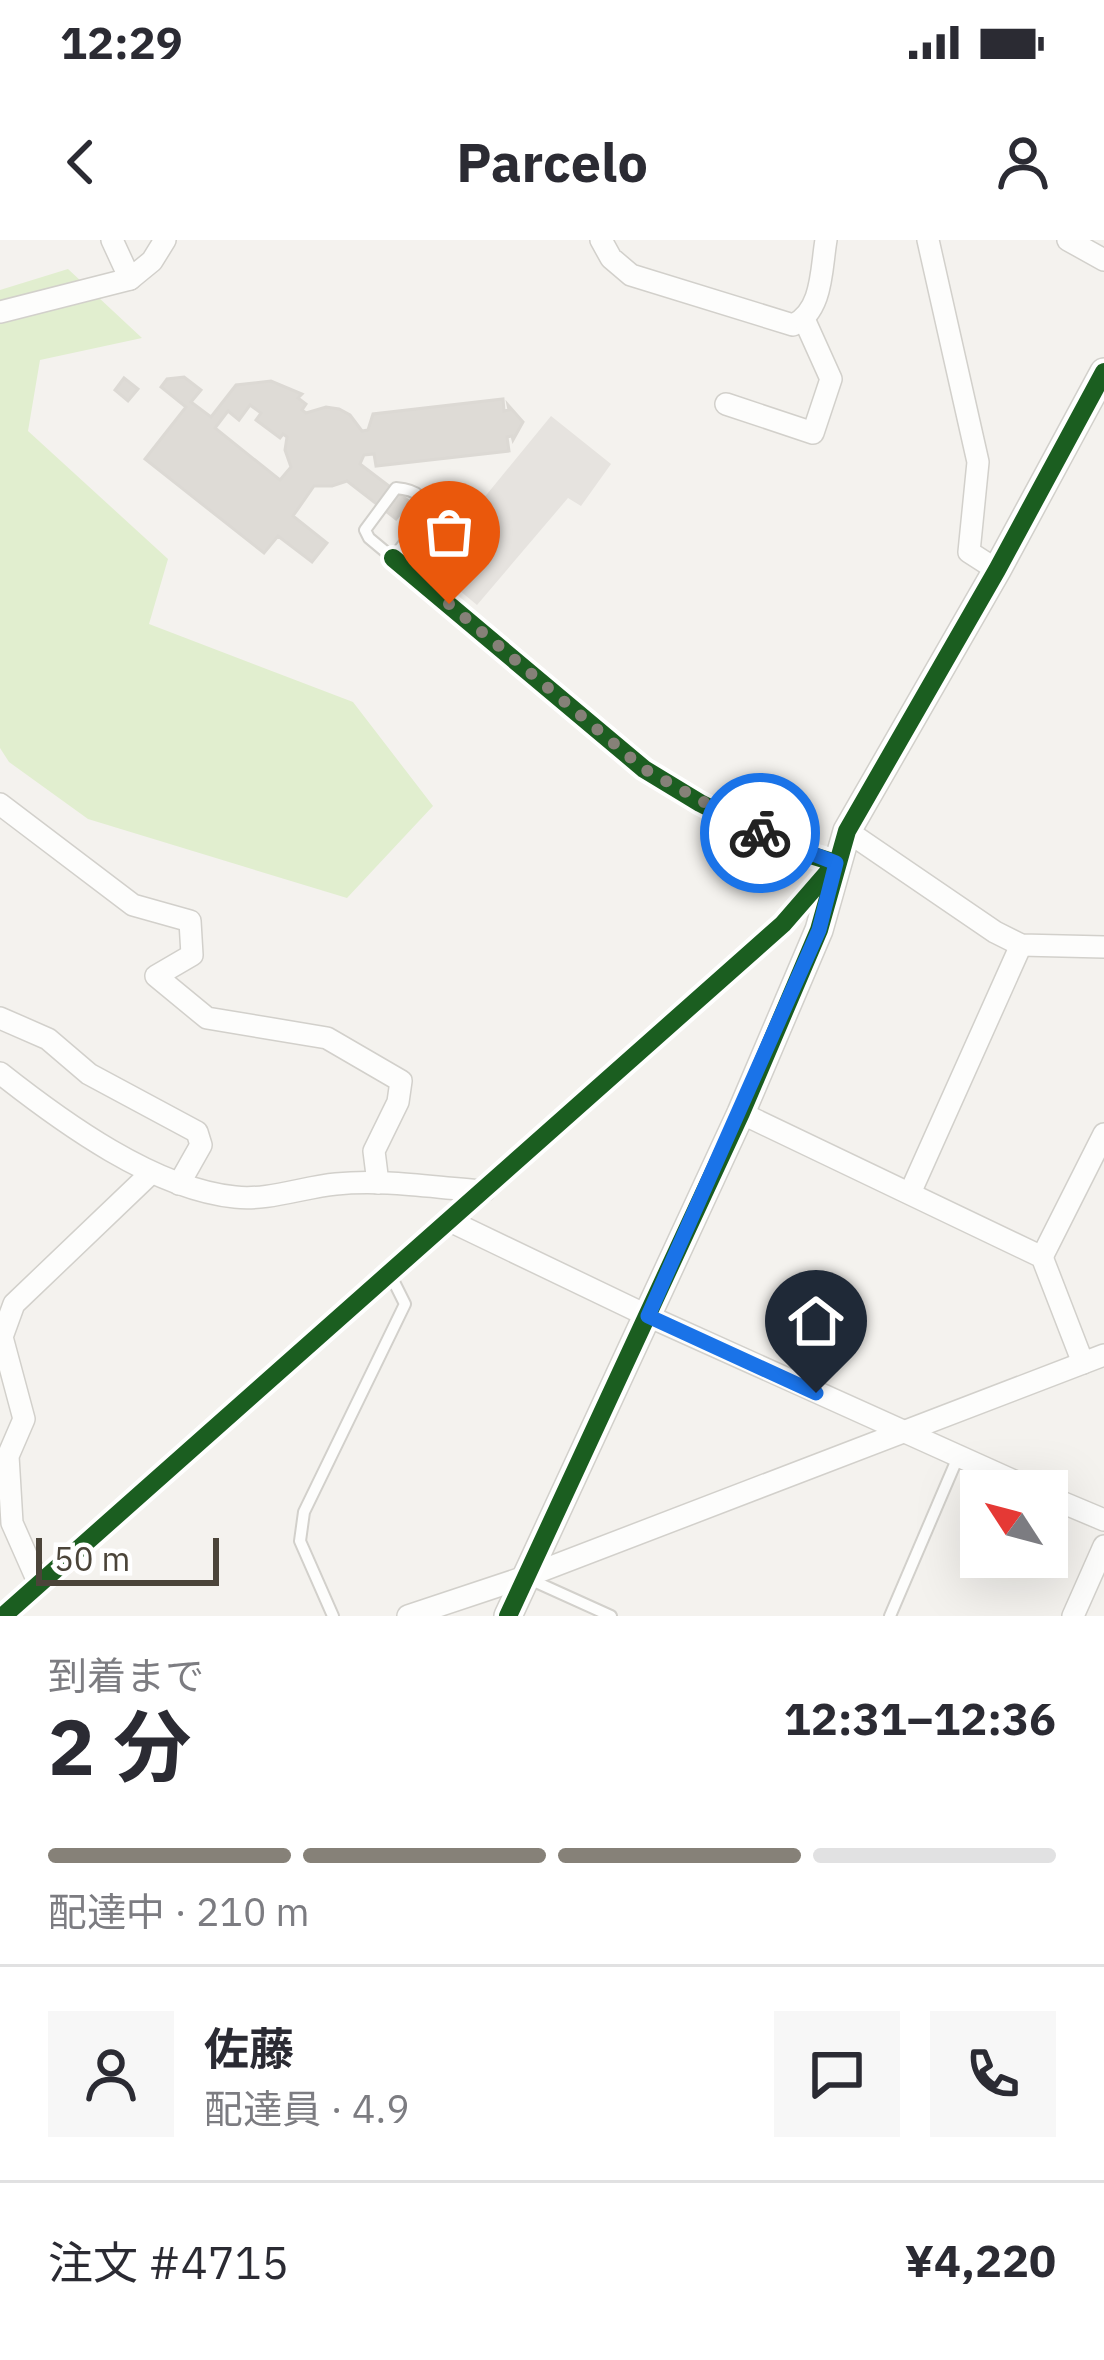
<!DOCTYPE html>
<html lang="ja">
<meta charset="utf-8">
<style>
:root{--surface:#fff;--page:#f7f7f7;--text:#2b2b33;--muted:#7c7c81;--line:#e1e1e2;--accent:#868178}
body{margin:0;font-family:"IBM Plex Sans","Noto Sans JP",sans-serif;background:var(--page);color:var(--text);height:100vh;display:flex;flex-direction:column;font-size:45px;white-space:nowrap}
*{box-sizing:border-box;margin:0}
p{font-size:39px;color:var(--muted)}
.icon{flex:none;width:66px;height:66px;fill:none;stroke:currentColor;stroke-width:2;stroke-linecap:round;stroke-linejoin:round}
.map{position:relative;height:1376px;overflow:hidden}
.panel{display:flex;flex-direction:column;background:var(--surface);flex:1}
.panel>*{flex:none}
.needle{width:78px;rotate:306deg}
.buttons{position:absolute;left:960px;top:1230px;display:grid;gap:24px}
.buttons a{display:grid;place-items:center;width:108px;height:108px;border-radius:0px;background:var(--surface);box-shadow:0 12px 48px #0002;font-size:60px}
.scale{position:absolute;left:36px;bottom:30px;width:183px;box-sizing:border-box;padding-left:12px;border:6px solid #4b4439;border-top:0;font-size:33px;line-height:42px;white-space:nowrap;color:#4b4439;-webkit-text-stroke:9px #fff;paint-order:stroke}
.pin{position:absolute;display:grid;place-items:center;width:102px;height:102px;color:#fff;margin:-123px -51px;border-radius:50% 50% 50% 0;rotate:-45deg;box-shadow:0 0 12px #0007}
.pin .icon{rotate:45deg}
.courier{position:absolute;display:grid;place-items:center;width:120px;height:120px;margin:-60px;border:9px solid #1a73e8;border-radius:50%;background:#fff;color:#222;box-shadow:0 3px 15px #0007}
.head em{font-style:normal;font-weight:700}
.head div{display:flex;flex-direction:column-reverse}
.head{display:flex;align-items:center;justify-content:space-between;height:204px;padding:0 48px}
h1{font-size:78px;font-weight:700;line-height:90px}
.bar{display:grid;grid-template-columns:repeat(4,1fr);gap:18px 12px;align-content:center;height:144px;padding:0 48px}
.bar i{height:15px;border-radius:9px;background:var(--line)}
.bar .current{background:var(--accent)}
.bar p{grid-column:span 4}
.line{display:flex;align-items:center;gap:30px;padding:0 48px;border-top:3px solid var(--line)}
.line div{flex:1}
.round{display:grid;place-items:center;flex:none;width:126px;height:126px;border-radius:0px;background:var(--page)}
.status{display:flex;justify-content:space-between;align-items:center;height:84px;padding:0 60px;background:var(--surface);direction:ltr}
.status svg{height:33px;fill:currentColor}
header{display:flex;justify-content:space-between;align-items:center;height:156px;padding:0 48px;background:var(--surface);font-size:54px;font-weight:700}
.map>svg:first-child{display:block}
.green{fill:#e1eecf}
.parking{fill:#e6e3df}
.building{fill:#dedbd6;stroke:#dcd9d4;stroke-width:3;fill-rule:evenodd}
.lines{fill:none;stroke-linecap:round;stroke-linejoin:round}
.service-casing{stroke:#d2d0cb;stroke-width:14}
.minor-casing{stroke:#d2d0cb;stroke-width:24}
.tertiary-casing{stroke:#d2d0cb;stroke-width:30}
.service{stroke:#fdfdfc;stroke-width:10}
.minor{stroke:#fdfdfc;stroke-width:21}
.tertiary{stroke:#fdfdfc;stroke-width:27}
.cycleway-casing{stroke:#fff;stroke-width:26}
.cycleway{stroke:#1b5e20;stroke-width:18}
.done{stroke:#868178;stroke-width:12;stroke-dasharray:0 21.6}
.route{stroke:#1a73e8;stroke-width:15}
</style>
<div class="status"><b>12:29</b><svg viewBox="0 0 49 12"><path d="M0 12V9h3v3zM5 12V6h3v6zM10 12V3h3v9zM15 12V0h3v12zM26 1h20v11H26zM47 4h2v5h-2z"/></svg></div>
<header><svg class="icon" aria-label="back" viewBox="0 0 24 24"><path d="M15 5l-7 7 7 7"/></svg>Parcelo<svg class="icon" aria-label="person" viewBox="0 0 24 24"><circle cx="12" cy="8" r="4"/><path d="M4 21q1-7 8-7t8 7"/></svg></header>
<div class="map">
<svg width="1104" height="1376" viewBox="0 0 1104 1376">
<rect width="100%" height="100%" fill="#f4f2ee"/>
<path class="green" d="M68,29l74,69 -102,22 -12,71 140,128 -19,65 204,78 80,104 -86,92 -259,-79 -79,-57 -9,-14v-458z"/>
<path class="parking" d="M551,176l60,48 -30,42 -13,-8 -91,107 -48,-40z"/>
<g class="building">
<path d="M184,137l17,13 -10,12 20,15 25,-32 35,-4 31,13 -4,4 8,6 -4,6 4,3 20,-6 13,2 11,6 12,16 6,-1 5,-16 130,-15 1,12 5,-1 -1,-5 15,17 -10,18 -1,-4 -5,1 2,14 -133,15 -2,-12 -10,1 -4,9 50,38 -14,17 -49,-38 -15,5h-18l-21,30 34,27 -15,19 -34,-26 -14,17 -119,-94 41,-52 -25,-20 6,-8zM250,165l11,8 -5,7 24,18 3,-4 4,3 -2,13 6,17 -11,13 -65,-52 13,-17 11,9z"/>
<path d="M124,138l14,11 -10,12 -13,-11z"/>
</g>
<g class="lines">
<g class="service-casing">
<g id="service">
<path d="M396,248c55,5 14,47 -3,70l-24,-20 -4,-8z"/>
<path d="M527,1338l84,38"/>
<path d="M333,1376l-33,-75 4,-29 101,-208 -15,-30"/>
<path d="M890,1376l68,-159"/>
</g>
</g>
<g class="minor-casing">
<g id="minor">
<path d="M112,0l18,39"/>
<path d="M601,0l10,18 20,17 162,50c30,-14 28,-56 33,-85"/>
<path d="M928,0l50,222 -9,90 28,18"/>
<path d="M1068,0l36,20"/>
<path d="M0,72l130,-33 22,-18 13,-21"/>
<path d="M726,164l87,29 18,-54 -27,-60"/>
<path d="M0,564l133,101 57,16 2,34 -36,21 51,42 120,20 74,43 -3,21 -24,49 4,32"/>
<path d="M847,591l148,101 26,13 83,2"/>
<path d="M0,778l48,21 41,35 108,58 4,13 -22,39"/>
<path d="M0,833c62,49 154,116 235,124 32,4 69,-10 101,-13 49,-5 99,4 148,7"/>
<path d="M741,873l301,144 41,106"/>
<path d="M910,953l111,-248"/>
<path d="M450,981l198,95 388,175"/>
<path d="M1042,1017l62,-123"/>
<path d="M1047,1256l57,24"/>
<path d="M39,1344l-27,-61 -4,-67 16,-37 -22,-82 12,-33 137,-131"/>
<path d="M3,1376l780,-692 53,-61 -45,-14 -91,-46 -56,-34 -251,-211"/>
<path d="M408,1376l117,-39 579,-222"/>
<path d="M1073,1376l31,-70"/>
</g>
</g>
<g class="tertiary-casing">
<path id="tertiary" d="M508,1376l233,-503 78,-183 28,-99 150,-261 107,-198"/>
</g>
<use href="#service" class="service"/>
<use href="#minor" class="minor"/>
<use href="#tertiary" class="tertiary"/>
<g class="cycleway-casing">
<g id="cycleway">
<path d="M3,1376l780,-692 53,-61 -45,-14 -91,-46 -56,-34 -251,-211"/>
<path d="M508,1376l233,-503 78,-183 28,-99 150,-261 107,-198"/>
</g>
</g>
<use href="#cycleway" class="cycleway"/>
</g>
<g class="lines">
<path class="done" d="M449,364l195,165 116,64"/>
<path class="route" d="M760,593l76,30 -17,67 -171,386 168,77"/>
</g>
</svg>
<div class="buttons">
<a><svg class="needle" viewBox="-14 -14 28 28"><path d="M0-13l5 13h-10z" fill="#e53935"/><path d="M0 13l5-13h-10z" fill="#7c7c81"/></svg></a>
</div>
<div class="scale">50 m</div>
<div class="pin" style="left:449px;top:364px;background:#ea580c"><svg class="icon" aria-label="bag" viewBox="0 0 24 24"><path d="M5 8h14l-1 12H6zM9 8a3 3 0 0 1 6 0"/></svg></div>
<div class="pin" style="left:816px;top:1153px;background:#1f2937"><svg class="icon" aria-label="home" viewBox="0 0 24 24"><path d="M3 11l9-7 9 7M6 9v11h12V9"/></svg></div>
<div class="courier" style="left:760px;top:593px"><svg class="icon" aria-label="bike" viewBox="0 0 24 24"><circle cx="6" cy="16" r="4"/><circle cx="18" cy="16" r="4"/><path d="M6 16l4-8h5l3 8M10 8l3 8H6M13 5h3"/></svg></div>
</div>
<section class="panel">
<div class="head"><div><h1>2 分</h1><p>到着まで</p></div><em>12:31–12:36</em></div>
<div class="bar"><i class="current"></i><i class="current"></i><i class="current"></i><i></i><p>配達中 · 210 m</p></div>
<div class="line" style="height:216px"><a class="round"><svg class="icon" aria-label="person" viewBox="0 0 24 24"><circle cx="12" cy="8" r="4"/><path d="M4 21q1-7 8-7t8 7"/></svg></a><div><b>佐藤</b><p>配達員 · 4.9</p></div><a class="round"><svg class="icon" aria-label="chat" viewBox="0 0 24 24"><path d="M4 5h16v11H9l-5 4z"/></svg></a><a class="round"><svg class="icon" aria-label="phone" viewBox="0 0 24 24"><path d="M5 4h4l2 5-3 2q2 4 5 5l2-3 5 2v4C11 20 4 13 5 4z"/></svg></a></div>
<div class="line" style="height:156px"><div>注文 #4715</div><b>¥4,220</b></div>
</section>
